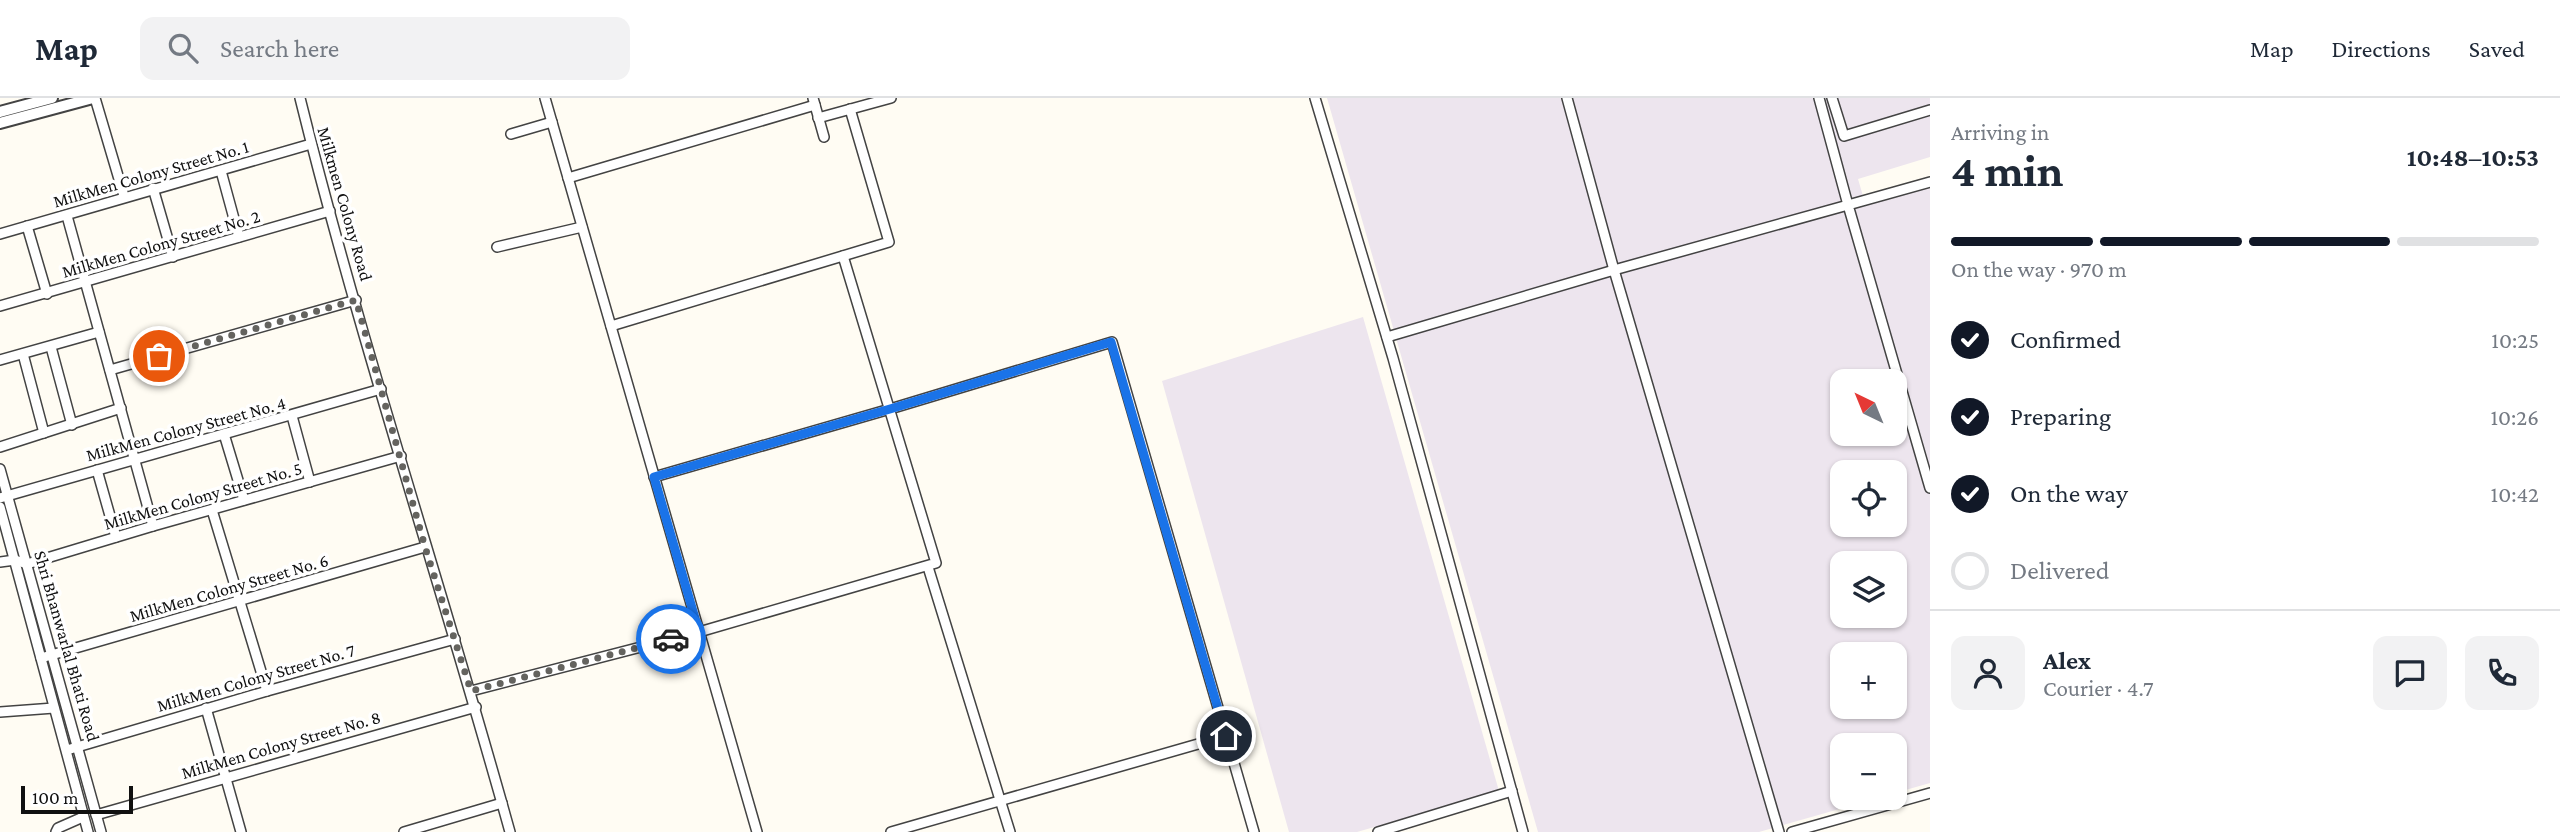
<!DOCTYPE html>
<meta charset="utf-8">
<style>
:root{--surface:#fff;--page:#f2f2f3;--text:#1f2937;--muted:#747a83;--line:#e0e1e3;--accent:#111827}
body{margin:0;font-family:"Crimson Pro",serif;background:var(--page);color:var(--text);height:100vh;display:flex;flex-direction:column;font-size:26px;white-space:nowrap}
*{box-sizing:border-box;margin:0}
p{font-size:23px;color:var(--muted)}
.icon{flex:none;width:38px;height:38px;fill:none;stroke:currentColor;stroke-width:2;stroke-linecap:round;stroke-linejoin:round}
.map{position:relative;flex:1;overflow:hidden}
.sheet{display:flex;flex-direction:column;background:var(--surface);width:630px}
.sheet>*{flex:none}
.needle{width:46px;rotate:317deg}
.buttons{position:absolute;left:1830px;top:271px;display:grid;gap:14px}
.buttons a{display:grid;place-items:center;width:77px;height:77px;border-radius:14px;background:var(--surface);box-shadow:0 2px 5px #0004;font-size:35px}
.scale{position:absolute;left:21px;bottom:18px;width:112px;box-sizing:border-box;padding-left:7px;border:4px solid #101010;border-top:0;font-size:19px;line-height:24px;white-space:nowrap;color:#101010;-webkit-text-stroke:5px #fff;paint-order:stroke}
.pin{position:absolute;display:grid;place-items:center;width:60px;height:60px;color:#fff;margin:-30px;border:4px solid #fff;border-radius:50%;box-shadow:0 2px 7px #0007}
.courier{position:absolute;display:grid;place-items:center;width:70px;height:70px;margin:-35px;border:5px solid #1a73e8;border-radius:50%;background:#fff;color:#222;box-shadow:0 2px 9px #0007}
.summary em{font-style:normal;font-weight:700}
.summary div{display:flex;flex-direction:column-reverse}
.summary{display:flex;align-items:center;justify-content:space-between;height:119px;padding:0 21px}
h1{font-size:46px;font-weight:700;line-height:52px}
.bar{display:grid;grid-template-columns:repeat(4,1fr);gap:10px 7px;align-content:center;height:84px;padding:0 21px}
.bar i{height:9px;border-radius:5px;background:var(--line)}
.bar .current{background:var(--accent)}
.bar p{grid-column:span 4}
.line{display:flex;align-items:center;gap:18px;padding:0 21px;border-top:2px solid var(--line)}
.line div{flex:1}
.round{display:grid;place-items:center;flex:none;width:74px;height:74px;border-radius:14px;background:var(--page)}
ol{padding:0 21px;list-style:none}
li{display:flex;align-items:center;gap:21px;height:77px}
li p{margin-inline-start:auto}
li .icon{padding:7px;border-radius:50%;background:var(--accent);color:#fff;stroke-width:4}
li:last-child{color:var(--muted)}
li i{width:38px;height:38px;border:4px solid var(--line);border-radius:50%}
header{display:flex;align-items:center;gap:42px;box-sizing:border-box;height:98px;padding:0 35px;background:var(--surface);border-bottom:2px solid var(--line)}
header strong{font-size:33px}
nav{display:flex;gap:38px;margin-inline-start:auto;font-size:24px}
.search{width:490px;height:63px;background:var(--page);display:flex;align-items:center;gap:18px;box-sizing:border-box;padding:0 24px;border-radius:14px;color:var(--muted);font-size:26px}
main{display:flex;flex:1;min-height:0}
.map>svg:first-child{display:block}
.industrial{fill:#ede5ee;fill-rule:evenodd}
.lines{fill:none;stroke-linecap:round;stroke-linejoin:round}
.minor-casing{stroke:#434343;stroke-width:12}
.tertiary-casing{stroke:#434343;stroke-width:14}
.minor{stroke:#fff;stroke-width:9}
.tertiary{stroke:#fff;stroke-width:10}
.done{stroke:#64635f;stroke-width:7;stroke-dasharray:0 12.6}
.route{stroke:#1a73e8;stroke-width:9}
.labels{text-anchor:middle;stroke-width:7;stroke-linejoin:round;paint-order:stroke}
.street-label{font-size:18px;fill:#101010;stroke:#fff}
</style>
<header>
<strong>Map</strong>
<div class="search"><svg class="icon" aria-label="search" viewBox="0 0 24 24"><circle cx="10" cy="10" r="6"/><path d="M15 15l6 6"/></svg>Search here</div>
<nav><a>Map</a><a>Directions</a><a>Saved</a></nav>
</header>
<main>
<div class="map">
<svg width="1930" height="734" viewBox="0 0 1930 734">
<rect width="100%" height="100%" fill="#fffcf3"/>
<g class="industrial">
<path d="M1327,0h603v59l-72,22 5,17 67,-19v606l-35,10v-47h-52v52h35l-119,34h-221zM1843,284h52v52h-52zM1843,374h52v53h-52zM1843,466h52v52h-52zM1843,556h52v53h-52z"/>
<path d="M1363,219l136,474 -142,41h-68l-127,-451z"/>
</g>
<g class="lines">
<g class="minor-casing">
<g id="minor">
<path d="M95,0l29,98"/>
<path d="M300,0c61,247 142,489 210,734"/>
<path d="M545,0l212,734"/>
<path d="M813,0l11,39"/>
<path d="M1315,0l78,260 130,474"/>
<path d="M1567,0l47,172 234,-65 -29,-107"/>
<path d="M1832,0l12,38 86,-26"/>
<path d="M818,20l73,-20"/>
<path d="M511,36l41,-12"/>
<path d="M221,73l18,66"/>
<path d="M568,80l247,-73"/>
<path d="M1930,84l-82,23 82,283"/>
<path d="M153,90l20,69"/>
<path d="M67,118l86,310"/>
<path d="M27,128l20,68"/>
<path d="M0,136l311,-90"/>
<path d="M497,149l85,-20"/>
<path d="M0,208l330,-95"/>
<path d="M611,228l278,-84 -39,-133"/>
<path d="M1387,239l227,-67 165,562"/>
<path d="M51,249l21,78"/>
<path d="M23,256l21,79"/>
<path d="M0,262l99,-28"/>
<path d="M110,272l246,-70"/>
<path d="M292,318l18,66"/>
<path d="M224,336l20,66"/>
<path d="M0,349l121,-39"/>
<path d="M0,371l101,363"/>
<path d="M97,372l19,67"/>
<path d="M654,379l236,-68 222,-67 142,490"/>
<path d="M0,400l381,-109"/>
<path d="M0,409l88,325"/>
<path d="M212,412l55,181"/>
<path d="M0,464l15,-2 12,4 126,-38 248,-70"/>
<path d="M928,469l82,265"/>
<path d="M41,560l384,-111"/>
<path d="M471,593l228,-59 237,-69 -93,-307"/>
<path d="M206,610l35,124"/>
<path d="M0,614l54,-4"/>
<path d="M67,652l200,-59 188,-52"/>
<path d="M96,717l380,-108"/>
<path d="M56,734l2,-4 25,-11"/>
<path d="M404,734l98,-29"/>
<path d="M891,734l335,-96"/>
<path d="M1378,734l134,-41"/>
<path d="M1792,734l138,-39"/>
</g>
</g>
<g class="tertiary-casing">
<g id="tertiary">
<path d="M0,14l52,-14"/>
<path d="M0,25l93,-25"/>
</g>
</g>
<use href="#minor" class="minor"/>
<use href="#tertiary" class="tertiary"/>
</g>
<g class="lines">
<path class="done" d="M159,258l197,-56 69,247 46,144 200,-52"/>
<path class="route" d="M671,541l28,-7 -45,-155 236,-68 221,-67 115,394"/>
</g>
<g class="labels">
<g class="street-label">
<text transform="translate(151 76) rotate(-16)" y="6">MilkMen Colony Street No. 1</text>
<text transform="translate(345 106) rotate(74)" y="6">Milkmen Colony Road</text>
<text transform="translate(161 146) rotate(-16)" y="6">MilkMen Colony Street No. 2</text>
<text transform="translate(186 331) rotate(-15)" y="6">MilkMen Colony Street No. 4</text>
<text transform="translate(203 398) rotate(-16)" y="6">MilkMen Colony Street No. 5</text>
<text transform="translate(229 490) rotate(-16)" y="6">MilkMen Colony Street No. 6</text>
<text transform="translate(67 548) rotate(74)" y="6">Shri Bhanwarlal Bhati Road</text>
<text transform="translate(256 580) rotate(-16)" y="6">MilkMen Colony Street No. 7</text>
<text transform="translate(281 647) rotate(-16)" y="6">MilkMen Colony Street No. 8</text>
</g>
</g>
</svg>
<div class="buttons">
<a><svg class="needle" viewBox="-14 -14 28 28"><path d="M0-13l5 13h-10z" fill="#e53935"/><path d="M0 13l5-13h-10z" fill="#747a83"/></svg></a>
<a><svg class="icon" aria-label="locate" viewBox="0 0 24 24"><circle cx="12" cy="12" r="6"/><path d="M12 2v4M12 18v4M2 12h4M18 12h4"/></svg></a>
<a><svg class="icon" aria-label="layers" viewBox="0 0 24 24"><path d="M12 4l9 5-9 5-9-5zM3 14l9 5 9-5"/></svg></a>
<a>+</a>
<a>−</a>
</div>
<div class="scale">100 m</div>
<div class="pin" style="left:159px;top:258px;background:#ea580c"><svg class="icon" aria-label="bag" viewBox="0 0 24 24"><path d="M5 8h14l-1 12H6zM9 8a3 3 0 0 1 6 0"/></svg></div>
<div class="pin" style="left:1226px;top:638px;background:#1f2937"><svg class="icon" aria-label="home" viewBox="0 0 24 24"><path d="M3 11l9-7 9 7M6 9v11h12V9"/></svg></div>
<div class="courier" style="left:671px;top:541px"><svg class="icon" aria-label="car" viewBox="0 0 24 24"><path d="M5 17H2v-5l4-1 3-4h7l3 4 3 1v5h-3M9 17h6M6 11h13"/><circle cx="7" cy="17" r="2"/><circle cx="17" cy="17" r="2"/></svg></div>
</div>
<section class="sheet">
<div class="summary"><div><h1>4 min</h1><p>Arriving in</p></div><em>10:48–10:53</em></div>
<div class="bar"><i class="current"></i><i class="current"></i><i class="current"></i><i></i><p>On the way · 970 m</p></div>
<ol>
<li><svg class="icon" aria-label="check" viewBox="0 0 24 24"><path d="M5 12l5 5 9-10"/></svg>Confirmed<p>10:25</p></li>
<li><svg class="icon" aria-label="check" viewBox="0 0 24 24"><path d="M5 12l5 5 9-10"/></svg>Preparing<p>10:26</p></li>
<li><svg class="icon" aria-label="check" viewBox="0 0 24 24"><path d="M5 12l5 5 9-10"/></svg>On the way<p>10:42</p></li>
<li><i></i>Delivered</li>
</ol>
<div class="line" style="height:126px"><a class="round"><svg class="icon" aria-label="person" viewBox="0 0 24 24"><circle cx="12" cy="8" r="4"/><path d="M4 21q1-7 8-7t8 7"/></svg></a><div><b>Alex</b><p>Courier · 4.7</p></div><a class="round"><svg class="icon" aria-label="chat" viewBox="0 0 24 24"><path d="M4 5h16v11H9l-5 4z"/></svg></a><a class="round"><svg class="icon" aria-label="phone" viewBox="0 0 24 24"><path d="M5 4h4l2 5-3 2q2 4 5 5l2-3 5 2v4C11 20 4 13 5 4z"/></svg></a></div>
</section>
</main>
